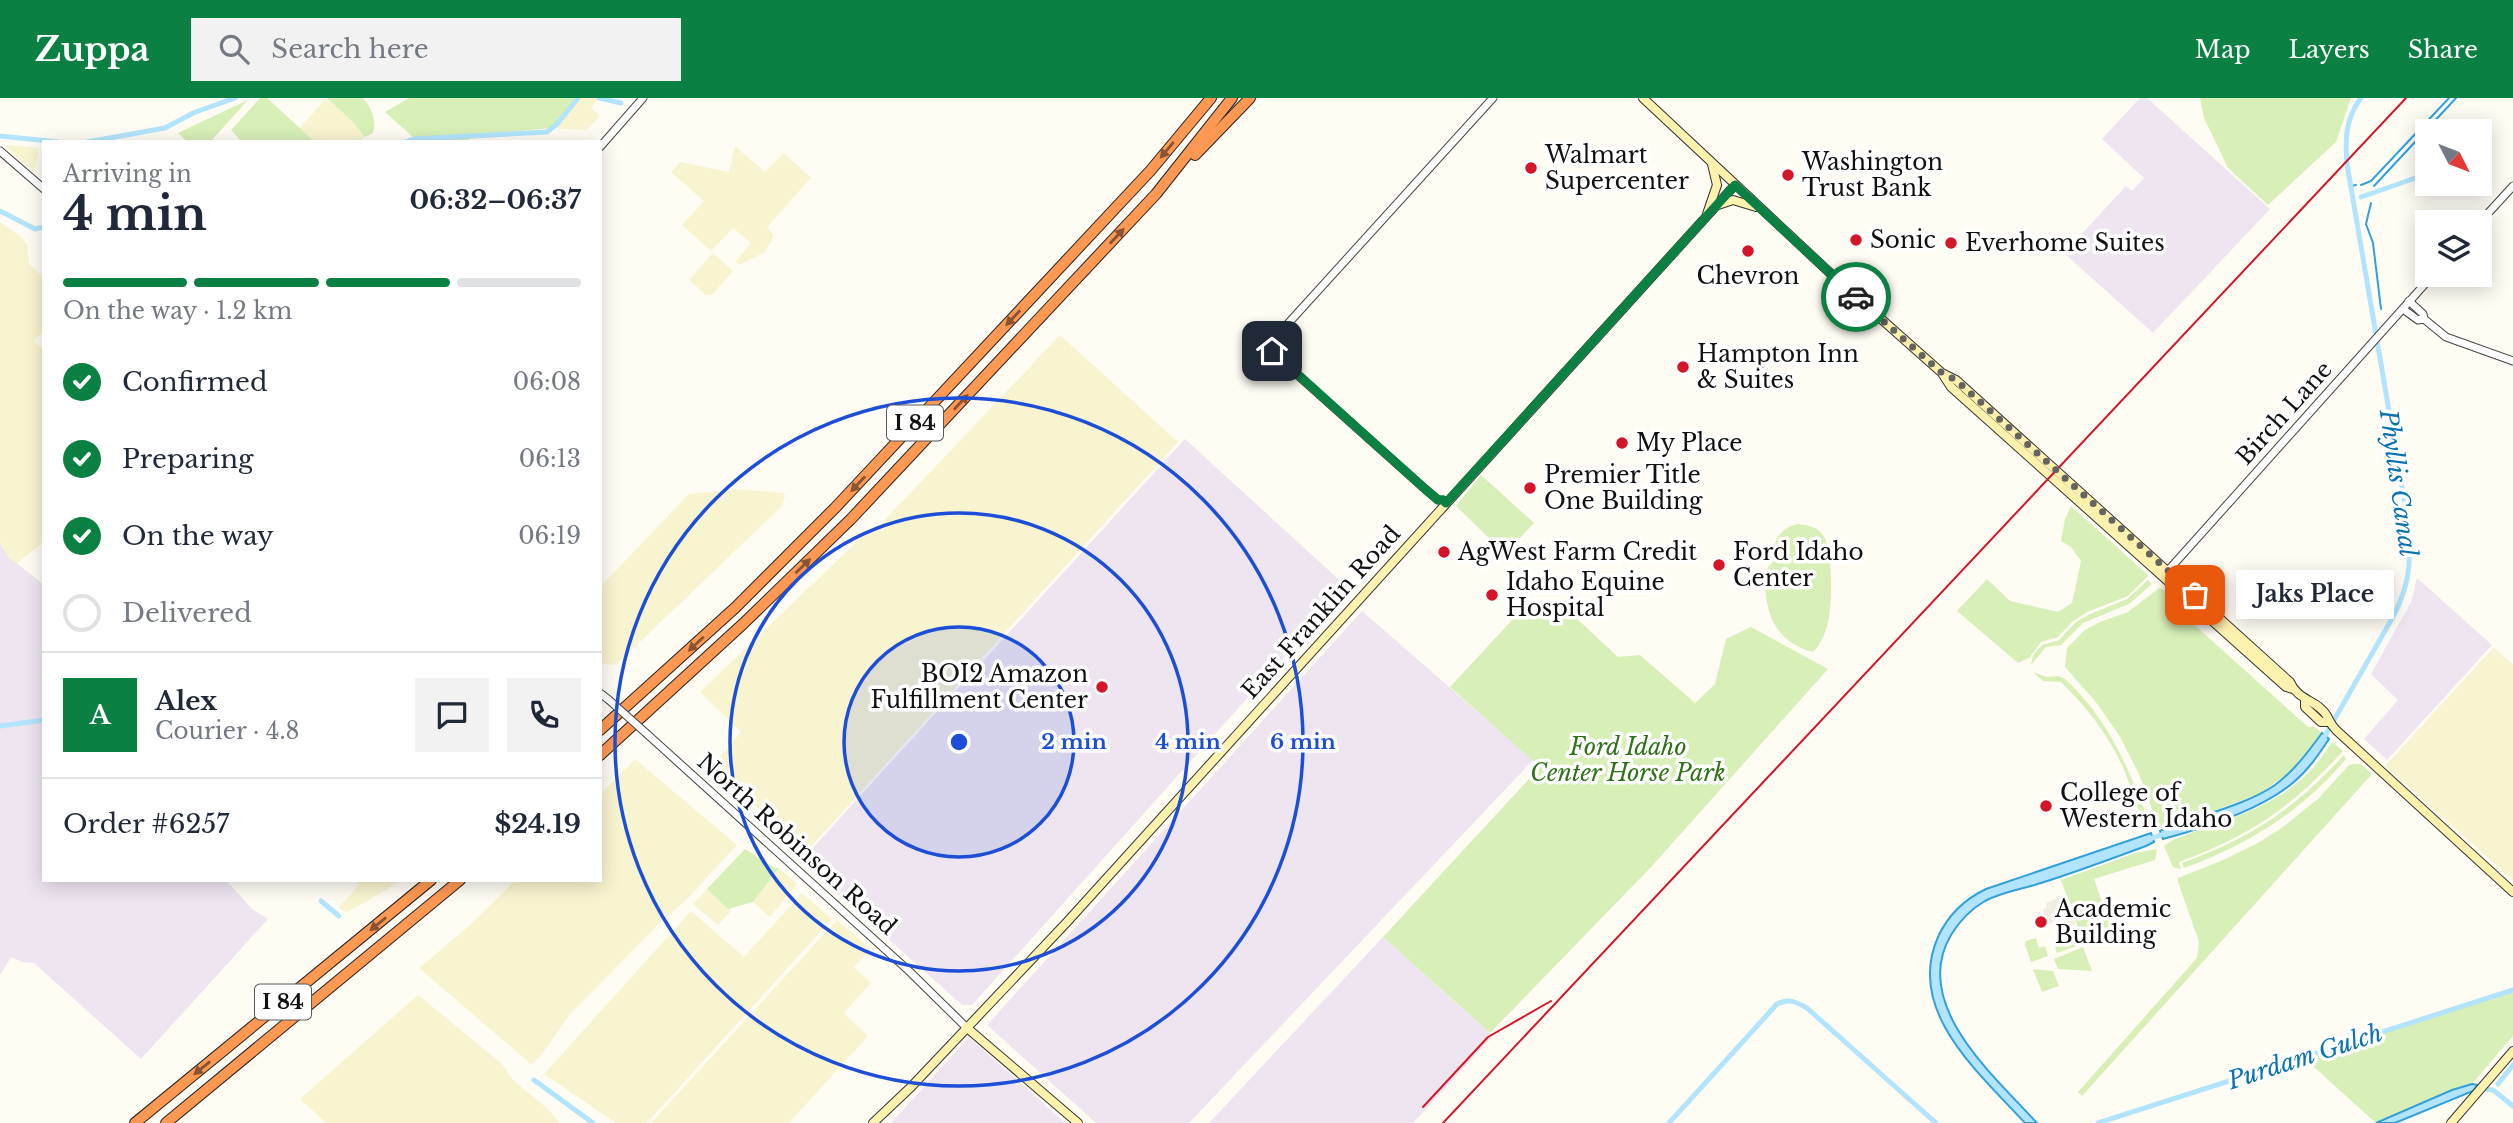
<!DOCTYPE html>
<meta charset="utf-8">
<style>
:root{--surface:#fff;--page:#f2f2f3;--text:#1f2937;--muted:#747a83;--line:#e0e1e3;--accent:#0b8043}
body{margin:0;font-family:"Libre Baskerville",serif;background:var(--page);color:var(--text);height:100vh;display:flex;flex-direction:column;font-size:26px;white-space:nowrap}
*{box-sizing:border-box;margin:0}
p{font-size:23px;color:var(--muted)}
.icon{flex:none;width:38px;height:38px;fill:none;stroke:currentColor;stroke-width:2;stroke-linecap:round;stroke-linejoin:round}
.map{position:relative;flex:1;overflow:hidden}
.drawer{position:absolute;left:42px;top:42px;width:560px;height:742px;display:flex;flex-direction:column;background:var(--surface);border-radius:0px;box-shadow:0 4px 18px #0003}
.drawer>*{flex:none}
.needle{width:46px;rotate:132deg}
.buttons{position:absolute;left:2415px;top:21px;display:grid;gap:14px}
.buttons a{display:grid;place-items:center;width:77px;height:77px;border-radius:0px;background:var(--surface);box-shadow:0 4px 18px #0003;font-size:35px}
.pin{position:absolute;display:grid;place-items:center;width:60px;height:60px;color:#fff;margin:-30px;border-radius:14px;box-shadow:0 4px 10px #0006}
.courier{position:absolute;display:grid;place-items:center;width:70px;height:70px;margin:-35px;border:5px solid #0b8043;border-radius:50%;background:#fff;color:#222;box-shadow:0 2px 9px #0007}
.bubble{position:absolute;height:49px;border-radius:0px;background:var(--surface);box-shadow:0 4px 18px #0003;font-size:23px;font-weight:700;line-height:49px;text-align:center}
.head em{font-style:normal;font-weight:700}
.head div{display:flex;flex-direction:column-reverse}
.head{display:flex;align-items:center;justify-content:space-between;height:119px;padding:0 21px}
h1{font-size:46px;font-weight:700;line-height:52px}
.bar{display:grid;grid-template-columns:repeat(4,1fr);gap:10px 7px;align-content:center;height:84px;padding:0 21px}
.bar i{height:9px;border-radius:5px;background:var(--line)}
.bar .current{background:var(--accent)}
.bar p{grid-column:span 4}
.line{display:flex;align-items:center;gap:18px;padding:0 21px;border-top:2px solid var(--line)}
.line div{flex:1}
.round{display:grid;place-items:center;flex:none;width:74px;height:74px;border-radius:0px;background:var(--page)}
ol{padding:0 21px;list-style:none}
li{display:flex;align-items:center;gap:21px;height:77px}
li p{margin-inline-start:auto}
li .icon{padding:7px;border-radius:50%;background:var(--accent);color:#fff;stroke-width:4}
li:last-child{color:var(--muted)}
li i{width:38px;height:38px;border:4px solid var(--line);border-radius:50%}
header{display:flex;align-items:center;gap:42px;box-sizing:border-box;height:98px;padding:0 35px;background:var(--accent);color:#fff}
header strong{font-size:33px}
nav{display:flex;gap:38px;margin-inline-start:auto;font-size:24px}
.search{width:490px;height:63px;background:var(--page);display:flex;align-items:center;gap:18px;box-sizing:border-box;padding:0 24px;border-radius:0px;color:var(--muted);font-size:26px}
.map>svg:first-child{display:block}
.industrial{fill:#eee5f0}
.farmland{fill:#f9f4d0}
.green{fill:#d8efb8}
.plaza{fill:#f2ede0}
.water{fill:#b2e5fd;stroke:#30a1dd;stroke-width:2}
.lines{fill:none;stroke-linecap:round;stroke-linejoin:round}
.stream{stroke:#30a1dd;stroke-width:2}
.canal{stroke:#b2e5fd;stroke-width:5}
.tertiary-casing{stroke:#444;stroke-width:9}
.secondary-casing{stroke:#333;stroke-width:10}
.motorway-casing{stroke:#222;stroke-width:12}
.tertiary{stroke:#fff;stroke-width:7}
.secondary{stroke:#fff2af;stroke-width:8}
.motorway{stroke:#ff9852;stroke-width:10}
.rail{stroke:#d31729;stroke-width:2}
.tertiary-bridge-casing{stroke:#444;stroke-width:9;stroke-linecap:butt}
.tertiary-bridge{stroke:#fff;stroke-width:7}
.oneway{fill:#885432}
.done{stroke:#646360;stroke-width:7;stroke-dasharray:0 12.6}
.route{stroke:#0b8043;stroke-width:9}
.ring{fill:none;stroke:#1d4ed8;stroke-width:3.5}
.poi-dot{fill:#d31729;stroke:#fff;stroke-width:2.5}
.labels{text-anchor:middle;stroke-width:7;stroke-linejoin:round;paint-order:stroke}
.shield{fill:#fff;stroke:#585858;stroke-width:2}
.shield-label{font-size:21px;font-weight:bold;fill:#111}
.poi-label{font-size:23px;fill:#111;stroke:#fff;text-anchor:start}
.street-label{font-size:23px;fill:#111;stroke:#fff}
.park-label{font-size:23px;font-style:italic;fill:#2f7218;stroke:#fff}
.water-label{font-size:24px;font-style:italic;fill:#0972b3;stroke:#fff}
.centre{fill:#1d4ed8;stroke:#fff;stroke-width:3.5}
.ring-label{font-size:21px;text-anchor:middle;font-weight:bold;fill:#1d4ed8;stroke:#fff;stroke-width:7;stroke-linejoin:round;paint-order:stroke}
</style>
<header>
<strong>Zuppa</strong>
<div class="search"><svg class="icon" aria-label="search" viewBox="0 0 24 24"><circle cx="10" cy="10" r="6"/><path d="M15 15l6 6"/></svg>Search here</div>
<nav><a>Map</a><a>Layers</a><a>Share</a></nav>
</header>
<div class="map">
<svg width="2513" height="1025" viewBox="0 0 2513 1025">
<rect width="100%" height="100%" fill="#fffcf4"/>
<g class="industrial">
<path d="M2140,0h7l123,111 -117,124 -89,-80 62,-67 6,5 12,-13 -42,-39z"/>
<path d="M1185,341l162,148 -375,418h-10l-161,-144z"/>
<path d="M0,445l9,14 35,28v295h182l26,29 16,10 -127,140 -107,-96 -12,-1 -11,-5 -11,18z"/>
<path d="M2417,480l75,67 -105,115 -23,-21 34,-39 -27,-26 40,-72z"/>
<path d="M1362,513l171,149 -344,363h-93l-109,-98z"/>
<path d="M1383,839l110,99 -80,87h-204z"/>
<path d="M969,939l96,86h-174z"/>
</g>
<g class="farmland">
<path d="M326,0l27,24 12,15 -8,5h-42l-15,-14z"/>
<path d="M579,0h16l2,2 -6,8 9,8 -13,14 -34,-2z"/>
<path d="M10,47l29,3 -5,24 -28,-25z"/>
<path d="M735,48l30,26 19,-19 27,25 -44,49 7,9 -9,16 -26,13 -3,-4 15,-18 -18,-15 -22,23 -29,-26 22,-24 -33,-29 9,-10 49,10z"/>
<path d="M0,124l20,14 7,8 2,20 15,14v52l-10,11 10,10v191l-28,22 -7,-7 -9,-14z"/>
<path d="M713,155l20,18 -21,24h-6l-17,-15z"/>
<path d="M1060,237l118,107 -372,410 -94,-86 29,-34 -41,-40 168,-161 14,-8z"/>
<path d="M739,391l45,4 1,3 -3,10 -164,157 -5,2 -13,-2v-76l89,-93z"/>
<path d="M2494,549l19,18v215l-128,-114z"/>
<path d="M635,661l102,86 -53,57 -17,14 -97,98 -30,43 -9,7 -112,-96 50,-42 47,-46h84v-85z"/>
<path d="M779,770l18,16 -27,33 -17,-15z"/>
<path d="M355,782h45l-12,9 -42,24 -7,-6 20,-22z"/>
<path d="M707,791l24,22 -13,14 -25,-21z"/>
<path d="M802,795l30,26 -185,204h-31l-72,-49 147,-163 53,46z"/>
<path d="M837,822l34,29 -17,18 17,16 -27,30 24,23 -79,87h-138z"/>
<path d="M418,897l83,68 13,18 34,28 12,14h-234l-26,-24z"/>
</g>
<g class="green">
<path d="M260,0h7l48,44h-73l-11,-12z"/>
<path d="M327,0h36c8,9 14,22 10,35l-8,4 -12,-15z"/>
<path d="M409,0h170l-26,30 -84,7v7h-59l3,-5 -28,-25z"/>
<path d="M2200,0h151l-15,44 -68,63 -40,-37 -24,-50z"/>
<path d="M248,2l-38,42h-22l-10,-9z"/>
<path d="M1481,377l53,48 -27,29 -7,-3 -44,-43z"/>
<path d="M2071,408l77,69 -1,2 -19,19 -41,16 -15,10 -14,15 -17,5 -12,16 -11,5 -61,-52 30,-32 23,22 48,11 14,-9 9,-42 -10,-14 -10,-6 4,-22z"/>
<path d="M1798,426c10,1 19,3 25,11 10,13 9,66 6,82 -2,12 -7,27 -16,35 -36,-9 -47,-36 -48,-70h4l-1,-16h2c4,-21 5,-37 28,-42z"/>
<path d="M2148,482l4,4 -23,20 -46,19 -22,22 -15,2 -15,18 2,-10 9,-10 17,-5 17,-18 12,-7 39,-16z"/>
<path d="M2159,490l8,4 4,12 137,123h7l7,6 -32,39 -29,21 -101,38 -21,-57 -20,-39 -24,-34 -30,-34 2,-19 18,-18 15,-8 28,-10z"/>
<path d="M1536,504l38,14 44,41 22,-2 55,48 20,-19 11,-45 25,-12 77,42 -176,197 -162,167 -107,-96 157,-170 -90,-80 75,-81z"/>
<path d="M2033,574l14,5 11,-1 7,3c45,41 65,93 86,148 -16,-15 -19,-40 -28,-60 -15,-32 -36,-60 -62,-85l-18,-1z"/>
<path d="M2332,644l11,9c-52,57 -92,84 -164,111l2,7 -8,-2 -9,-21 9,-6c46,-19 95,-29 132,-64 11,-10 19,-22 27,-34z"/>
<path d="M2344,657l2,4c-44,52 -98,86 -162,109l-2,-5c71,-26 111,-53 162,-108z"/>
<path d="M2354,666h7l11,10 -290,322 -4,-4 119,-134 2,-16 -21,-60v-4l43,-17 35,-17 27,-17 36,-29 30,-33z"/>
<path d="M745,751l30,19h4l-26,34 -25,7 -21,-20z"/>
<path d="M2157,751l-2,11 -61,19 19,54 -29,11 -23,-64 74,-27z"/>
<path d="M2072,829l4,1 6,16 -25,9 -3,-10 18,-7 -3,-8z"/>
<path d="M2036,840l3,10 6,-2 3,10 -17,6 -6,-17 1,-4z"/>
<path d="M2083,849l9,24 -34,-2 -4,-10z"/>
<path d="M2033,871l20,2 6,15 -17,6z"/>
<path d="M2513,893v45l-41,48 -20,6 -76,33 -72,-65z"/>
</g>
<path class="plaza" d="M2065,798l10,28 -15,5 -3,-8 -9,3 -5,-15 4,-1 -1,-5z"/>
<g class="water">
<path d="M2322,635l7,6c-10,15 -20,30 -34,42 -32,28 -91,47 -132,58l-3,-8c35,-15 85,-25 115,-46 19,-14 33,-33 47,-52z"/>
<path d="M2151,735l3,9 -8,4c-35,13 -70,26 -105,37 -18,6 -39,9 -56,18 -14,8 -26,21 -34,34 -41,69 43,141 86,188h-12c-45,-49 -120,-112 -87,-186 10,-22 27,-38 48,-48z"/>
<path d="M2472,986l6,1 -5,6 -78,32h-19l76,-33z"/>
</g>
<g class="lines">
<g class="stream">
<path d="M2361,87l10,-4 78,-83"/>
<path d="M2351,88l5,-1"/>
<path d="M2374,88l82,-88"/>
<path d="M2371,105l-5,21 7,19 8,66"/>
</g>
<g class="canal">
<path d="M599,0l22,5"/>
<path d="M0,38l58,6"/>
<path d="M87,44l78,-14 28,-15 42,-15"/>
<path d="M405,44l9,-3 133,-7 11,-9 20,-25"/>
<path d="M2361,99l66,-23"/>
<path d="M0,113l35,18 9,-2"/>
<path d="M0,628l44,-6"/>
<path d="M2322,643l72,-126c20,-40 16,-61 12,-104l-59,-347c-2,-24 -2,-45 14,-66"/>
<path d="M2146,742l21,-7"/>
<path d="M321,803l18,15"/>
<path d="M534,982l59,43"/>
<path d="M2498,986l15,-19"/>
<path d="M2480,990l13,2 20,16"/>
<path d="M1669,1025l108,-119c13,-6 19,-2 30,4l129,115"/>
<path d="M2098,1025l415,-133"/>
</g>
<g class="tertiary-casing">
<g id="tertiary">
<path d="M600,49l43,-49"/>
<path d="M0,53l44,38"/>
<path d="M2480,124l33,-36"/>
<path d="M2409,203l14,13 1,5"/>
<path d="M2403,211l15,11 6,-1 22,18 67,24"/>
<path d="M1446,405l-3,-3h-5l-14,-12 -149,-133 -4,-9 3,-7 219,-241"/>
<path d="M2165,476l268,-299"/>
<path d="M600,595l9,7"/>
<path d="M647,636l262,237 57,56"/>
</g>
</g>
<g class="secondary-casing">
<g id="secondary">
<path d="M1643,0l201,188 98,87 9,14 335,300 7,2"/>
<path d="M1718,107l15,-5 23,7"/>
<path d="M1707,116l10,-29 -5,-21"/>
<path d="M1944,276l12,6 334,302c8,19 28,18 37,34 3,6 4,9 9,14l177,162"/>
<path d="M2305,602v7l16,15h8"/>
<path d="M966,929l112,96"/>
<path d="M873,1025l38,-36 156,-165 668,-737"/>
<path d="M2451,1025l62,-72"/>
</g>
</g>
<g class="motorway-casing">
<g id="motorway">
<path d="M1195,57l55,-57"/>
<path d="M600,632l136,-123 99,-99 316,-338 60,-72"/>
<path d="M600,657l144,-132 107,-104 305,-325 76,-96"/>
<path d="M135,1025l296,-243"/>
<path d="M166,1025l294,-243"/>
</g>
</g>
<use href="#tertiary" class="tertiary"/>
<use href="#secondary" class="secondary"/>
<use href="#motorway" class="motorway"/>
<g class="rail">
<path d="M1423,1009l65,-70 63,-36"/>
<path d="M1443,1025l963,-1025"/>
</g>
<g class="tertiary-bridge-casing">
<path id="tertiary-bridge" d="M609,602l38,34"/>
</g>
<use href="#tertiary-bridge" class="tertiary-bridge"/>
</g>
<defs><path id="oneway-solid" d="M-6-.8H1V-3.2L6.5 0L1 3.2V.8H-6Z" transform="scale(1.75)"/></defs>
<g class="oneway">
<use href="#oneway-solid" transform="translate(1167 52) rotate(130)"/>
<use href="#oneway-solid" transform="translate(1117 138) rotate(-47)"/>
<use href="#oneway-solid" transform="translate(1013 220) rotate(133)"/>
<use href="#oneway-solid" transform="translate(961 304) rotate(-47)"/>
<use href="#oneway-solid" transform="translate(858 386) rotate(133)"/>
<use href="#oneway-solid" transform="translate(803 468) rotate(-44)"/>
<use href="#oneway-solid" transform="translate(696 546) rotate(137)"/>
<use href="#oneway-solid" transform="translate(378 826) rotate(141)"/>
<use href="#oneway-solid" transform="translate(202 970) rotate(141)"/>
</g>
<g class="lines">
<path class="done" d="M1856,199l86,76 14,7 239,215"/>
<path class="route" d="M1272,253l152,137 14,12h5l3,3 289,-318 121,112"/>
</g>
<circle cx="959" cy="644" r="115" fill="#1d4ed8" fill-opacity=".12"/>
<g class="ring">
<circle cx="959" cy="644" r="115"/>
<circle cx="959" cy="644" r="229"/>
<circle cx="959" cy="644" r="344"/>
</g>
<g class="poi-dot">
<circle cx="1531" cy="70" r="7"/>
<circle cx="1788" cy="77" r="7"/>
<circle cx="1856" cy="142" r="7"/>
<circle cx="1951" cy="145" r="7"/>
<circle cx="1748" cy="153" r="7"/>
<circle cx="1683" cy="269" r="7"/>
<circle cx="1622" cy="345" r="7"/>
<circle cx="1530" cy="390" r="7"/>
<circle cx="1444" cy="454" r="7"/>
<circle cx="1719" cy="467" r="7"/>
<circle cx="1492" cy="497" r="7"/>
<circle cx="1102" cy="589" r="7"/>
<circle cx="2046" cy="708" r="7"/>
<circle cx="2041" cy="824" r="7"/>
</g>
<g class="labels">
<g class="shield">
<rect x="887" y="307.5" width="56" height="35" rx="5"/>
<rect x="255" y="886.5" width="56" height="35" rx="5"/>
</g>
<g class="shield-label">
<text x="915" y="332">I 84</text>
<text x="283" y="911">I 84</text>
</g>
<g class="poi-label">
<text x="1545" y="65">Walmart<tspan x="1545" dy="26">Supercenter</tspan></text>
<text x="1802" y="72">Washington<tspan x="1802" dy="26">Trust Bank</tspan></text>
<text x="1870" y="150">Sonic</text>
<text x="1965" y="153">Everhome Suites</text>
<text x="1748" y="186" text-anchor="middle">Chevron</text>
<text x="1697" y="264">Hampton Inn<tspan x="1697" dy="26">&amp; Suites</tspan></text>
<text x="1636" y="353">My Place</text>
<text x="1544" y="385">Premier Title<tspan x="1544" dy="26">One Building</tspan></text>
<text x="1458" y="462">AgWest Farm Credit</text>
<text x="1733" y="462">Ford Idaho<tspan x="1733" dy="26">Center</tspan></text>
<text x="1506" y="492">Idaho Equine<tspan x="1506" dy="26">Hospital</tspan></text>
<text x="1088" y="584" text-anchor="end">BOI2 Amazon<tspan x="1088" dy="26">Fulfillment Center</tspan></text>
<text x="2060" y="703">College of<tspan x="2060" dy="26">Western Idaho</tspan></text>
<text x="2055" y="819">Academic<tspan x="2055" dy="26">Building</tspan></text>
</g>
<g class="street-label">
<text transform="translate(2284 315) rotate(-48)" y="8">Birch Lane</text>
<text transform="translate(1321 514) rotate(-48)" y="8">East Franklin Road</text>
<text transform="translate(797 746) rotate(42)" y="8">North Robinson Road</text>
</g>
<g class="park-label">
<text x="1628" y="657">Ford Idaho<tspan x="1628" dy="26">Center Horse Park</tspan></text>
</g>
<g class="water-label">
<text transform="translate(2398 385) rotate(82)" y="8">Phyllis Canal</text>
<text transform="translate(2305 959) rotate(-18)" y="8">Purdam Gulch</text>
</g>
</g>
<circle cx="959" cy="644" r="10" class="centre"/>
<g class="ring-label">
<text x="1074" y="651">2 min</text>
<text x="1188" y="651">4 min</text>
<text x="1303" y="651">6 min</text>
</g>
</svg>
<div class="buttons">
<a><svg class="needle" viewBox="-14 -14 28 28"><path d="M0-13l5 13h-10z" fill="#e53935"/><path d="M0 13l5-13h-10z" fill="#747a83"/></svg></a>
<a><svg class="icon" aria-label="layers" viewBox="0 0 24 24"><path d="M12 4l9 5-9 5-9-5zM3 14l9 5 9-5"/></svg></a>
</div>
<div class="pin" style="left:2195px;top:497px;background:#ea580c"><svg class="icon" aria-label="bag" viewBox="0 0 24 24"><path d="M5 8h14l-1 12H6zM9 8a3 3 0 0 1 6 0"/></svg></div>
<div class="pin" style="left:1272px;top:253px;background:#1f2937"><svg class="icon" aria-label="home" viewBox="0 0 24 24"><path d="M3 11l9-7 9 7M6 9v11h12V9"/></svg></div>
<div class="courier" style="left:1856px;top:199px"><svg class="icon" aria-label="car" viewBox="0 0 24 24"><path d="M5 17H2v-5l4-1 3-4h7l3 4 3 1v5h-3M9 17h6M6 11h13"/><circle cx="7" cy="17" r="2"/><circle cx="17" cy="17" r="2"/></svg></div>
<div class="bubble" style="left:2236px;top:472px;width:158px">Jaks Place</div>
<section class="drawer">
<div class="head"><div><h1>4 min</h1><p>Arriving in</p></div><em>06:32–06:37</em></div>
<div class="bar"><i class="current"></i><i class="current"></i><i class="current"></i><i></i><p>On the way · 1.2 km</p></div>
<ol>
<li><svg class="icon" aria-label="check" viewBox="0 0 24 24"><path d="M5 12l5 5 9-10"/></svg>Confirmed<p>06:08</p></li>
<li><svg class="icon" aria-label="check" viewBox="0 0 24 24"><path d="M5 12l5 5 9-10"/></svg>Preparing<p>06:13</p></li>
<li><svg class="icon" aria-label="check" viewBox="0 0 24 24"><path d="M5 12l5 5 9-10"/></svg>On the way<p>06:19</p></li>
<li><i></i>Delivered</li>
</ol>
<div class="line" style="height:126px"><b class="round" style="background:var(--accent);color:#fff">A</b><div><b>Alex</b><p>Courier · 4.8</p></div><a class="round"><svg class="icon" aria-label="chat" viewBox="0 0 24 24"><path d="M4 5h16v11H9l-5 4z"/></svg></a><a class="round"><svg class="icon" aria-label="phone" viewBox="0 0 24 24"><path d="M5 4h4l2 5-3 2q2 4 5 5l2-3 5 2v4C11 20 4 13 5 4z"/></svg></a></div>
<div class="line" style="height:91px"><div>Order #6257</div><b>$24.19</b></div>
</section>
</div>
